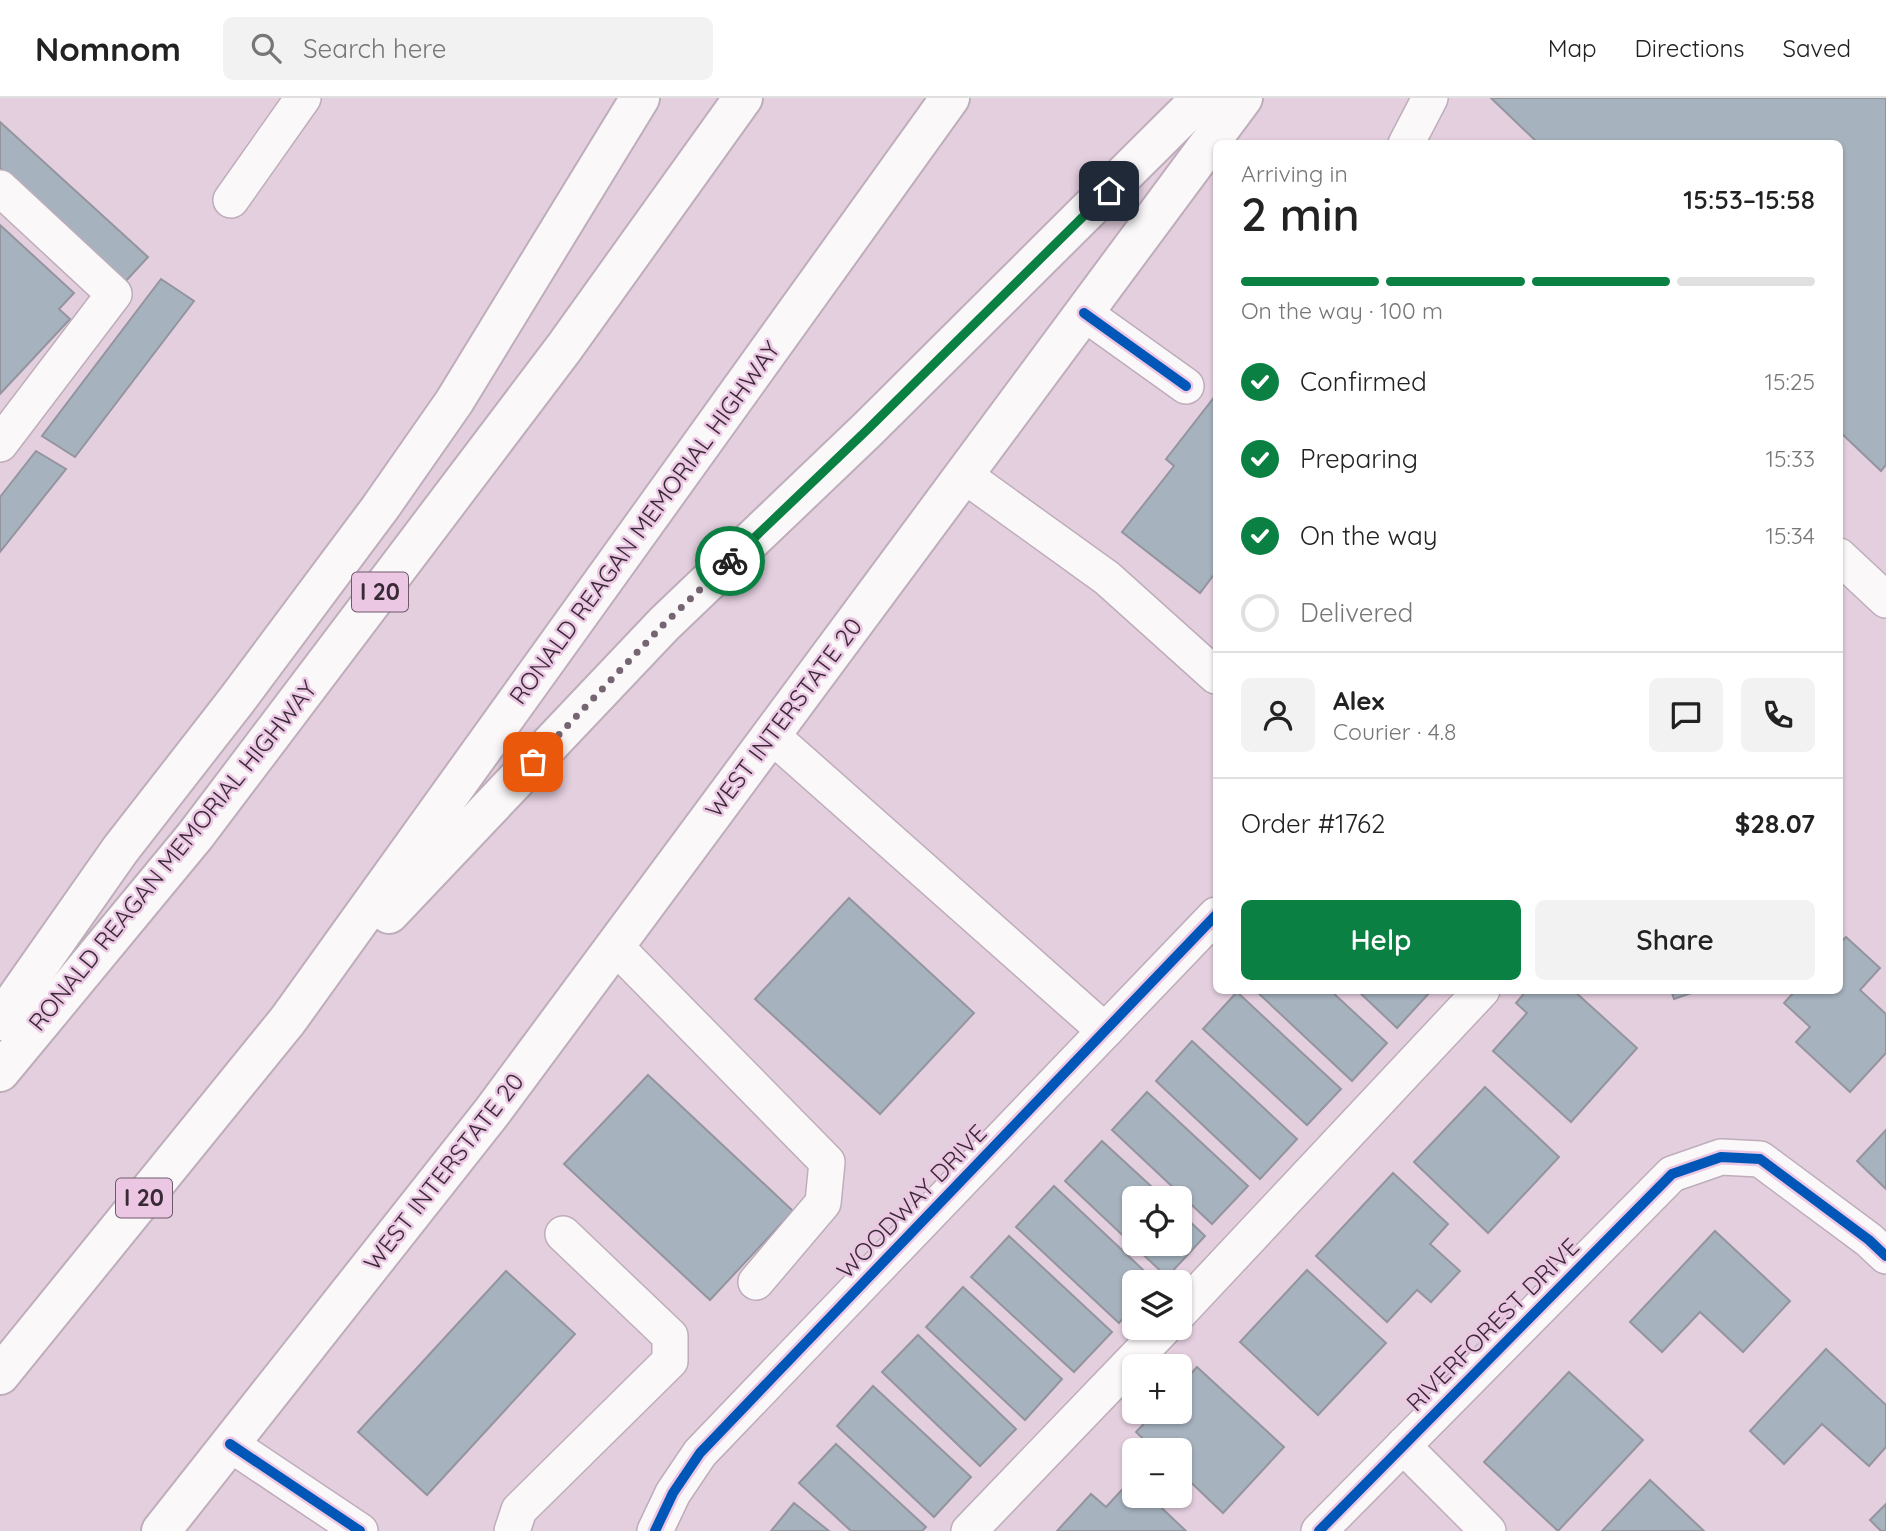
<!DOCTYPE html>
<meta charset="utf-8">
<style>
:root{--surface:#fff;--page:#f2f2f2;--text:#222;--muted:#767676;--line:#e0e0e0;--accent:#0b8043}
body{margin:0;font-family:Quicksand,sans-serif;background:var(--page);color:var(--text);height:100vh;display:flex;flex-direction:column;font-size:26px;white-space:nowrap}
*{box-sizing:border-box;margin:0}
p{font-size:23px;color:var(--muted)}
.icon{flex:none;width:38px;height:38px;fill:none;stroke:currentColor;stroke-width:2;stroke-linecap:round;stroke-linejoin:round}
.map{position:relative;flex:1;overflow:hidden}
.panel{position:absolute;left:1213px;top:42px;width:630px;height:854px;display:flex;flex-direction:column;background:var(--surface);border-radius:10px;box-shadow:0 2px 5px #0004}
.panel>*{flex:none}
.fabs{position:absolute;left:1122px;top:1088px;display:grid;gap:14px}
.fabs a{display:grid;place-items:center;width:70px;height:70px;border-radius:10px;background:var(--surface);box-shadow:0 2px 5px #0004;font-size:35px}
.pin{position:absolute;display:grid;place-items:center;width:60px;height:60px;color:#fff;margin:-30px;border-radius:14px;box-shadow:0 4px 10px #0006}
.courier{position:absolute;display:grid;place-items:center;width:70px;height:70px;margin:-35px;border:5px solid #0b8043;border-radius:50%;background:#fff;color:#222;box-shadow:0 2px 9px #0007}
.headline em{font-style:normal;font-weight:600}
.headline div{display:flex;flex-direction:column-reverse}
.headline{display:flex;align-items:center;justify-content:space-between;height:119px;padding:0 28px}
h1{font-size:46px;font-weight:600;line-height:52px}
.bar{display:grid;grid-template-columns:repeat(4,1fr);gap:10px 7px;align-content:center;height:84px;padding:0 28px}
.bar i{height:9px;border-radius:5px;background:var(--line)}
.bar .on{background:var(--accent)}
.bar p{grid-column:span 4}
.line{display:flex;align-items:center;gap:18px;padding:0 28px;border-top:2px solid var(--line)}
.line div{flex:1}
.round{display:grid;place-items:center;flex:none;width:74px;height:74px;border-radius:10px;background:var(--page)}
ol{padding:0 28px;list-style:none}
li{display:flex;align-items:center;gap:21px;height:77px}
li p{margin-inline-start:auto}
li .icon{padding:7px;border-radius:50%;background:var(--accent);color:#fff;stroke-width:4}
li:last-child{color:var(--muted)}
li i{width:38px;height:38px;border:4px solid var(--line);border-radius:50%}
.button{display:flex;gap:14px;margin-top:auto;padding:14px 28px}
.button a{flex:1;height:80px;border-radius:10px;background:var(--accent);color:#fff;font-size:28px;font-weight:600;line-height:80px;text-align:center}
.button a+a{background:var(--page);color:var(--text)}
header{display:flex;align-items:center;gap:42px;box-sizing:border-box;height:98px;padding:0 35px;background:var(--surface);border-bottom:2px solid var(--line)}
header strong{font-size:33px}
nav{display:flex;gap:38px;margin-inline-start:auto;font-size:24px}
.search{width:490px;height:63px;background:var(--page);display:flex;align-items:center;gap:18px;box-sizing:border-box;padding:0 24px;border-radius:10px;color:var(--muted);font-size:26px}
.map>svg:first-child{display:block}
.building{fill:#a6b3bf;stroke:#94949e;stroke-width:2}
.lines{fill:none;stroke-linecap:round;stroke-linejoin:round}
.minor-casing{stroke:#beadba;stroke-width:38}
.major-casing{stroke:#beadba;stroke-width:42}
.highway-casing{stroke:#beadba;stroke-width:42}
.minor{stroke:#fbf8fa;stroke-width:35}
.major{stroke:#fbf8fa;stroke-width:38}
.highway{stroke:#fbf8fa;stroke-width:38}
.cycleway-casing{stroke:#ecc7e4;stroke-width:15}
.cycleway{stroke:#0057b8;stroke-width:10}
.done{stroke:#756471;stroke-width:7;stroke-dasharray:0 12.6}
.route{stroke:#0b8043;stroke-width:9}
.labels{text-anchor:middle;stroke-width:5;stroke-linejoin:round;paint-order:stroke}
.shield{fill:#ecc7e4;stroke:#6f5a6a;stroke-width:2}
.shield-label{font-size:23px;font-weight:bold;fill:#392b36}
.street-label{font-size:24px;fill:#392b36;stroke:#ecc7e4}
</style>
<header>
<strong>Nomnom</strong>
<div class="search"><svg class="icon" aria-label="search" viewBox="0 0 24 24"><circle cx="10" cy="10" r="6"/><path d="M15 15l6 6"/></svg>Search here</div>
<nav><a>Map</a><a>Directions</a><a>Saved</a></nav>
</header>
<div class="map">
<svg width="1886" height="1433" viewBox="0 0 1886 1433">
<rect width="100%" height="100%" fill="#e4cfdf"/>
<g class="building">
<path d="M1491,0h395v367l-5,6 -42,-40v-287h-300z"/>
<path d="M0,24l148,135 -24,26 -124,-115z"/>
<path d="M0,127l74,68 -15,16 11,10 -70,75z"/>
<path d="M161,181l33,22 -119,156 -33,-21z"/>
<path d="M1216,297v177l-16,21 -78,-61 52,-66 -8,-7z"/>
<path d="M36,353l30,18 -66,83v-55z"/>
<path d="M849,800l125,115 -94,101 -125,-115z"/>
<path d="M1846,839l34,31 -20,22 26,24v39l-36,39 -54,-50 14,-15 -26,-24 12,-13h43v-46z"/>
<path d="M1255,892h75l57,53 -35,38z"/>
<path d="M1357,892h75l-35,38z"/>
<path d="M1527,892h46l64,58 -66,74 -78,-71 34,-38 -11,-10z"/>
<path d="M1671,892h29l-26,9z"/>
<path d="M1237,894l104,97 -34,36 -104,-96z"/>
<path d="M1192,943l105,98 -37,40 -104,-98z"/>
<path d="M648,977l145,136 -83,89 -146,-136z"/>
<path d="M1485,989l74,70 -71,76 -74,-71z"/>
<path d="M1147,994l101,94 -36,38 -100,-94z"/>
<path d="M1886,1032v59l-29,-28z"/>
<path d="M1102,1043l63,58h-31v45h46v-32l25,24 -38,41 -102,-96z"/>
<path d="M1393,1075l55,51 -18,20 30,27 -29,31 -14,-12 -30,32 -71,-66z"/>
<path d="M1054,1088l102,96 -22,1v23l-15,17 -103,-96z"/>
<path d="M1715,1133l75,70 -47,51 -43,-40 -38,40 -32,-30z"/>
<path d="M1009,1138l103,96 -38,40 -103,-95z"/>
<path d="M1307,1172l79,73 -68,72 -78,-73z"/>
<path d="M506,1173l69,63 -148,161 -69,-63z"/>
<path d="M963,1189l99,92 -37,41 -99,-93z"/>
<path d="M918,1237l98,94 -36,37 -98,-94z"/>
<path d="M1826,1251l60,56v42l-17,19 -47,-42 -38,40 -34,-33z"/>
<path d="M1197,1269l87,80 -61,66 -43,-41v-21h-24l-20,-19 19,-20h25v-26z"/>
<path d="M1569,1274l74,68 -85,91 -74,-69z"/>
<path d="M873,1288l98,91 -37,40 -97,-91z"/>
<path d="M836,1346l90,83 -4,4h-71l-52,-48z"/>
<path d="M1131,1382l3,3v13h15l37,35h-129l34,-37 15,13z"/>
<path d="M1650,1382l54,51h-102z"/>
<path d="M794,1405l35,28h-58z"/>
<path d="M1886,1406v27h-5l-11,-11z"/>
</g>
<g class="lines">
<g class="minor-casing">
<g id="minor">
<path d="M1406,46l24,-46"/>
<path d="M0,90l114,106 -114,150"/>
<path d="M231,102l72,-102"/>
<path d="M1084,215l102,73"/>
<path d="M964,377l143,103 109,98"/>
<path d="M1839,458l47,44"/>
<path d="M771,637l334,296"/>
<path d="M615,848l212,216 -4,41 -67,79"/>
<path d="M1180,1214l302,-322"/>
<path d="M230,1346l130,87"/>
<path d="M1403,1348l85,85"/>
<path d="M512,1433l7,-21 151,-149v-25l-107,-102"/>
<path d="M655,1433l18,-38 27,-40 516,-538"/>
<path d="M969,1433l195,-203"/>
<path d="M1319,1433l353,-357 49,-17 39,2 109,81 17,16"/>
</g>
</g>
<g class="major-casing">
<path id="major" d="M161,1433l331,-419 751,-1014"/>
</g>
<g class="highway-casing">
<g id="highway">
<path d="M389,816l275,-290 204,-195 333,-331"/>
<path d="M0,923l120,-171 116,-149 144,-193 74,-106 186,-304"/>
<path d="M0,974l195,-236 369,-488 179,-250"/>
<path d="M0,1277l288,-355 662,-922"/>
</g>
</g>
<use href="#minor" class="minor"/>
<use href="#major" class="major"/>
<use href="#highway" class="highway"/>
<g class="cycleway-casing">
<g id="cycleway">
<path d="M1084,215l102,73"/>
<path d="M230,1346l130,87"/>
<path d="M655,1433l18,-38 27,-40 516,-538"/>
<path d="M1319,1433l353,-357 49,-17 39,2 109,81 17,16"/>
</g>
</g>
<use href="#cycleway" class="cycleway"/>
</g>
<g class="lines">
<path class="done" d="M533,664l131,-138 66,-63"/>
<path class="route" d="M730,463l138,-132 241,-238"/>
</g>
<g class="labels">
<g class="shield">
<rect x="352" y="474.5" width="56" height="39" rx="5"/>
<rect x="116" y="1080.5" width="56" height="39" rx="5"/>
</g>
<g class="shield-label">
<text x="380" y="502">I 20</text>
<text x="144" y="1108">I 20</text>
</g>
<g class="street-label">
<text transform="translate(645 425) rotate(-54)" y="8">RONALD REAGAN MEMORIAL HIGHWAY</text>
<text transform="translate(784 620) rotate(-53)" y="8">WEST INTERSTATE 20</text>
<text transform="translate(173 758) rotate(-51)" y="8">RONALD REAGAN MEMORIAL HIGHWAY</text>
<text transform="translate(444 1074) rotate(-52)" y="8">WEST INTERSTATE 20</text>
<text transform="translate(912 1104) rotate(-46)" y="8">WOODWAY DRIVE</text>
<text transform="translate(1493 1227) rotate(-45)" y="8">RIVERFOREST DRIVE</text>
</g>
</g>
</svg>
<div class="fabs">
<a><svg class="icon" aria-label="locate" viewBox="0 0 24 24"><circle cx="12" cy="12" r="6"/><path d="M12 2v4M12 18v4M2 12h4M18 12h4"/></svg></a>
<a><svg class="icon" aria-label="layers" viewBox="0 0 24 24"><path d="M12 4l9 5-9 5-9-5zM3 14l9 5 9-5"/></svg></a>
<a>+</a>
<a>−</a>
</div>
<div class="pin" style="left:533px;top:664px;background:#ea580c"><svg class="icon" aria-label="bag" viewBox="0 0 24 24"><path d="M5 8h14l-1 12H6zM9 8a3 3 0 0 1 6 0"/></svg></div>
<div class="pin" style="left:1109px;top:93px;background:#1f2937"><svg class="icon" aria-label="home" viewBox="0 0 24 24"><path d="M3 11l9-7 9 7M6 9v11h12V9"/></svg></div>
<div class="courier" style="left:730px;top:463px"><svg class="icon" aria-label="bike" viewBox="0 0 24 24"><circle cx="6" cy="16" r="4"/><circle cx="18" cy="16" r="4"/><path d="M6 16l4-8h5l3 8M10 8l3 8H6M13 5h3"/></svg></div>
<section class="panel">
<div class="headline"><div><h1>2 min</h1><p>Arriving in</p></div><em>15:53–15:58</em></div>
<div class="bar"><i class="on"></i><i class="on"></i><i class="on"></i><i></i><p>On the way · 100 m</p></div>
<ol>
<li><svg class="icon" aria-label="check" viewBox="0 0 24 24"><path d="M5 12l5 5 9-10"/></svg>Confirmed<p>15:25</p></li>
<li><svg class="icon" aria-label="check" viewBox="0 0 24 24"><path d="M5 12l5 5 9-10"/></svg>Preparing<p>15:33</p></li>
<li><svg class="icon" aria-label="check" viewBox="0 0 24 24"><path d="M5 12l5 5 9-10"/></svg>On the way<p>15:34</p></li>
<li><i></i>Delivered</li>
</ol>
<div class="line" style="height:126px"><a class="round"><svg class="icon" aria-label="person" viewBox="0 0 24 24"><circle cx="12" cy="8" r="4"/><path d="M4 21q1-7 8-7t8 7"/></svg></a><div><b>Alex</b><p>Courier · 4.8</p></div><a class="round"><svg class="icon" aria-label="chat" viewBox="0 0 24 24"><path d="M4 5h16v11H9l-5 4z"/></svg></a><a class="round"><svg class="icon" aria-label="phone" viewBox="0 0 24 24"><path d="M5 4h4l2 5-3 2q2 4 5 5l2-3 5 2v4C11 20 4 13 5 4z"/></svg></a></div>
<div class="line" style="height:91px"><div>Order #1762</div><b>$28.07</b></div>
<div class="button"><a>Help</a><a>Share</a></div>
</section>
</div>
